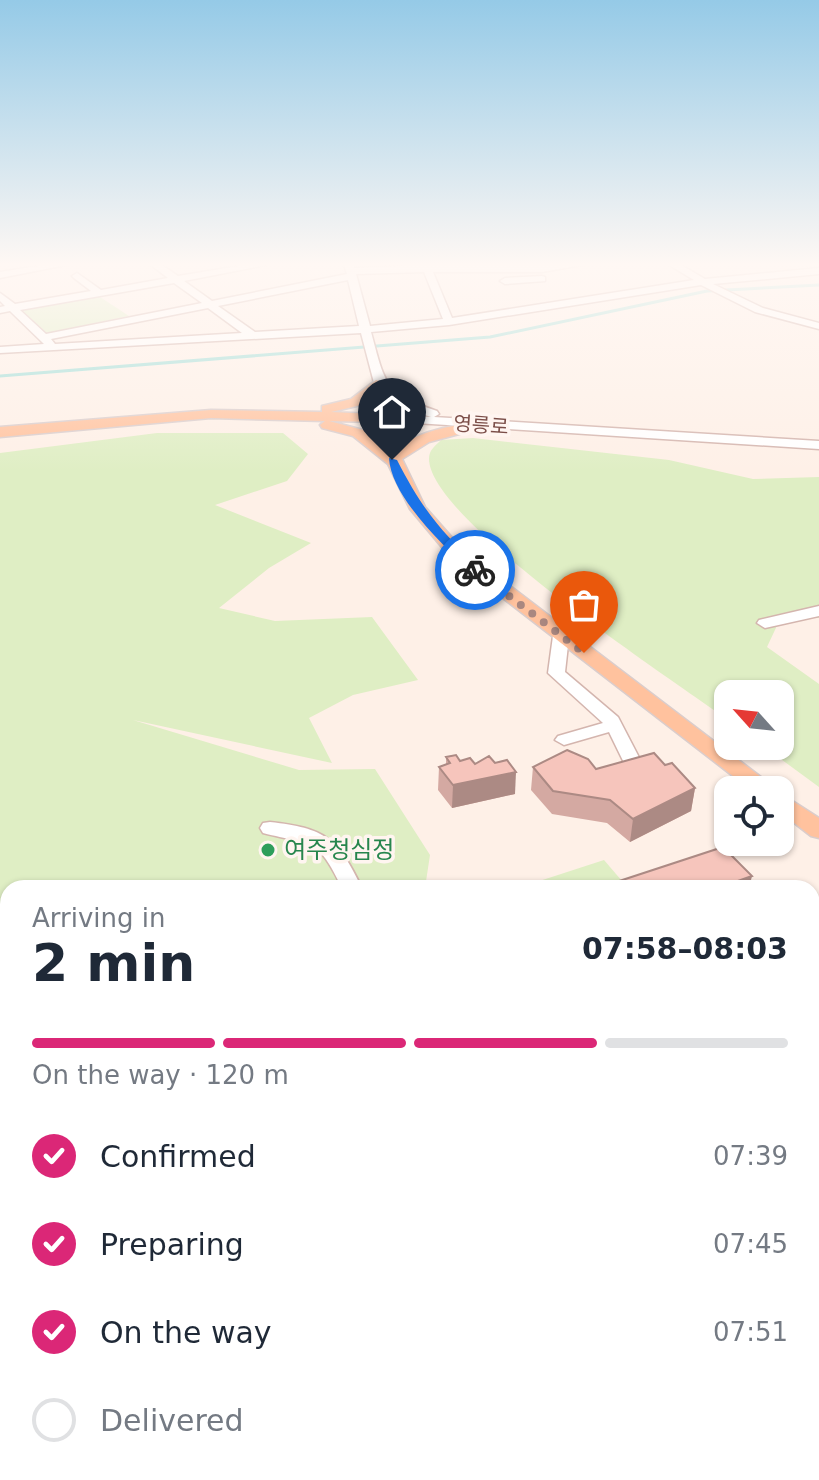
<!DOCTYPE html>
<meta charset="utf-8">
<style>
:root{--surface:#fff;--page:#f2f2f3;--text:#1f2937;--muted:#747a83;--line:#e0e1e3;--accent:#db2777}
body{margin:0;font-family:"DejaVu Sans","Noto Sans KR",sans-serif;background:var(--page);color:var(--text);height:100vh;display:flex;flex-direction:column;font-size:30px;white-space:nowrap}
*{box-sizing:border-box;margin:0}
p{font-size:26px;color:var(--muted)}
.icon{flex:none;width:44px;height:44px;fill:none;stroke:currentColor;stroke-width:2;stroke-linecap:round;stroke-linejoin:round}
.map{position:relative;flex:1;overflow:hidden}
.panel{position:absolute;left:0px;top:880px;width:820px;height:600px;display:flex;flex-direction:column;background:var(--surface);border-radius:24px 24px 0 0;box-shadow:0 2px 6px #0004}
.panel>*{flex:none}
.needle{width:52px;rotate:297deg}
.tools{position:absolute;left:714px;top:680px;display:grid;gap:16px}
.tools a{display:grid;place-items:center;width:80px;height:80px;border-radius:16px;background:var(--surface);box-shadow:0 2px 6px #0004;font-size:40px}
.pin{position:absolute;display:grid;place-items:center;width:68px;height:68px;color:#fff;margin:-82px -34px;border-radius:50% 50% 50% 0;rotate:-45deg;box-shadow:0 0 8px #0007}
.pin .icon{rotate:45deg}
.courier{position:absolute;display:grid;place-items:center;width:80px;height:80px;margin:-40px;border:6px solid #1a73e8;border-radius:50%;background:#fff;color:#222;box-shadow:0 2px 10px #0007}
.summary em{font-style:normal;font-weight:600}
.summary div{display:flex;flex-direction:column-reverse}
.summary{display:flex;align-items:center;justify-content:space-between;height:136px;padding:0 32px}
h1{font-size:52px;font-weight:600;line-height:60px}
.bar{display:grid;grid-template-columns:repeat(4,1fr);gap:12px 8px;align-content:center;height:96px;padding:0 32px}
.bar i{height:10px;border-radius:6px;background:var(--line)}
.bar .selected{background:var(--accent)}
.bar p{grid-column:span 4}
ol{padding:0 32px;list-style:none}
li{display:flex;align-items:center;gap:24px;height:88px}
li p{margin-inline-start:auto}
li .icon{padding:8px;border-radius:50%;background:var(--accent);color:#fff;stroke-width:4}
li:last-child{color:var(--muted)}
li i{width:44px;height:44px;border:4px solid var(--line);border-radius:50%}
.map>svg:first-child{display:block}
.green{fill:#dfeec4}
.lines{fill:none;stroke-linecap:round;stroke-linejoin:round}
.stream{stroke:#9eddd7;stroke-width:3}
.minor-casing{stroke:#d4b5ae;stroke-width:3}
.major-casing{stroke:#dacdcc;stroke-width:3}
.minor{fill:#fff;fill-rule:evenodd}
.major{fill:#ffc29e;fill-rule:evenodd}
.wall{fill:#d4a9a2}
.shaded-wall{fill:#ac8a84}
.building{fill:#f6c5bc;stroke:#ac8a84;stroke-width:2}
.route{fill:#1a73e8}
.done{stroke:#a98780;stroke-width:8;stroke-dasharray:0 14.4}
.leisure-dot{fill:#2e9e5b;stroke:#fff5f0;stroke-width:3}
.labels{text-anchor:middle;stroke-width:7;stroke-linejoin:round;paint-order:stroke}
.far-street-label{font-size:20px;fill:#7b4e48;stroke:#fff5f0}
.leisure-label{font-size:24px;fill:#27864d;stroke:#fff5f0;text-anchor:start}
</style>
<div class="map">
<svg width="819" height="1480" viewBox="0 0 819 1480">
<rect width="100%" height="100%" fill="#fef0e7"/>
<g class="green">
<path d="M97,295l32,21 -82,17 -27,-24z"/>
<path d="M157,433h126l25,21 -21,27 -72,24 96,38 -42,25 -50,40 56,13 97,-4 46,63 -65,15 -44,23 23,45 -199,-43 166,50 76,-1 55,86 -5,33h-417v561l-8,5v-1001z"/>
<path d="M473,438l196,22 84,19 66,-2v141l-38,-1 -14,30 52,37v103l-56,-41h17v-52h-52v26c-55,-40 -298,-199 -299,-261 0,-9 6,-13 12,-19z"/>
<path d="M604,860l24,28h-110z"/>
</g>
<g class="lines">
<path class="stream" d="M0,376l490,-39 217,-46 112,-6"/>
<g class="minor-casing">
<g id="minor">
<path d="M44,265h22l-66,13v-6z"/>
<path d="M151,265h11l16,11 67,-11h21l-82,16 28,20 135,-27 -3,-9h10v3l67,-3h161l-40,7h-109l19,46 242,-38 -25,-15h12l24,14 114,-11v6l-106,10 50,24 56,15v6l-64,-17 -54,-27 -252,40 -78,7c14,52 13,61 66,79l2,3 -5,3 385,24v8l-435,-28 -23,-88 -361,20v-6l44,-3 -34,-33 -10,2v-6l5,-1 -5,-5v-8l15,11 76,-13 -17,-13 -2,-2 5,-3 24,17 67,-12zM424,272l19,47 -73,7 -14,-52zM348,280l11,46 -104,6 -37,-26zM174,283l28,20 -156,31 -26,-24zM208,308l34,25 -187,11 -4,-5zM389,399l5,6 37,12 -38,-2z"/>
<path d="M542,276l3,1v4l-40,3 -5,-3 5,-3z"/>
<path d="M819,606v10l-54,12 -8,-5 2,-3z"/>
<path d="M561,631l8,5 -4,36 53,45 26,50 -2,4h-14l-19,-39 -45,13 -9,-5 3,-4 45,-13 -55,-50 5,-37z"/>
<path d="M270,822c55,6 68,16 92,66h-20c-25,-52 -29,-42 -79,-55l-3,-5 3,-5z"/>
<path d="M819,984v19l-7,3v-19z"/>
<path d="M8,1390v30l-8,2v-30z"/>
<path d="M15,1472h41l-4,8h-41z"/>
</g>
</g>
<g class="major-casing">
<g id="major">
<path d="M376,380l12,3 -27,22 -30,7 62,3 6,31c26,-17 57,-21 87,-25l7,4 -64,17 -27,17 23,48 38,43 315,240h-27l-300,-232 -41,-49 -22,-45 -35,-28 -31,-8 -2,-3 5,-4 -114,-3 -211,19v-10l211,-17 111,2v-6l29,-7zM329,421l52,1 2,24 -20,-16z"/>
<path d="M780,793l39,25v20l-8,-2 -31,-24z"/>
</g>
</g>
<use href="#minor" class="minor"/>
<use href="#major" class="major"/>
</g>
<g class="wall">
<path d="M446,757l29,7 40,30 -63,14 -14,-18 1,-23 7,-2z"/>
<path d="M665,765l30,23 -4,23 -61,31 -23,-19 -55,-9 -21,-24 2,-23 63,2z"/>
</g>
<g class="shaded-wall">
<path d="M516,772l-1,22 -63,14 1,-23z"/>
<path d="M695,788l-4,23 -61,31 3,-23z"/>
<path d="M752,876l-3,12h-31z"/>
</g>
<g class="building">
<path d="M567,750l21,9 8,10 58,-16 11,12 7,-2 23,25 -62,31 -23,-19 -57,-9 -20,-24z"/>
<path d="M456,755l4,6 10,-3 5,6 14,-8 6,7 12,-3 9,12 -63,13 -14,-18 11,-4 -4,-6z"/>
<path d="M723,847l29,29 -34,12h-116l-1,-1z"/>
</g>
<linearGradient id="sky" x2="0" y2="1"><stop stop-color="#95cae7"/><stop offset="0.56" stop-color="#fff8f4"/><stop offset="1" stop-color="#fff8f4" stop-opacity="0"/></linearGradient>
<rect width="819" height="472" fill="url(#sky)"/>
<path class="route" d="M389,458l8,2c25,49 43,70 82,108v5h-7c-28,-27 -81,-76 -83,-115z"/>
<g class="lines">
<path class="done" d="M475,570l109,83"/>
</g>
<circle class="leisure-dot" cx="268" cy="850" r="8"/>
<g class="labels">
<g class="far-street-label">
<text transform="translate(481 425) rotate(4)" y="7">영릉로</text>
</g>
<g class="leisure-label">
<text x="284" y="858">여주청심정</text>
</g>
</g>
</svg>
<div class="tools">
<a><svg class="needle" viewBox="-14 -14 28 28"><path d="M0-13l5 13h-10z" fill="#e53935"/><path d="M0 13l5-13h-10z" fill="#747a83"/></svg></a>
<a><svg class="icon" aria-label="locate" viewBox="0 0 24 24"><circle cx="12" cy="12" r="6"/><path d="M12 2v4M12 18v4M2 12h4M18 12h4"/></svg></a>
</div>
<div class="pin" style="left:584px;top:653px;background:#ea580c"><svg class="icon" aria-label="bag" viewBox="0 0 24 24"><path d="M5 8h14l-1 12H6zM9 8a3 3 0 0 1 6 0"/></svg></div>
<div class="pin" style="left:392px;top:460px;background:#1f2937"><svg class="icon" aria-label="home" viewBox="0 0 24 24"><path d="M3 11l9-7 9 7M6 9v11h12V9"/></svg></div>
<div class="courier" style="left:475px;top:570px"><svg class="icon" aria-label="bike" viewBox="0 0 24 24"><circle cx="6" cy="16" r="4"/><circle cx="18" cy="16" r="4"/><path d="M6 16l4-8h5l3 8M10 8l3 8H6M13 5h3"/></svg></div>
<section class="panel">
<div class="summary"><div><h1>2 min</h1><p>Arriving in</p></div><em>07:58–08:03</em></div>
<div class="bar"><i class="selected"></i><i class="selected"></i><i class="selected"></i><i></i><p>On the way · 120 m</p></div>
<ol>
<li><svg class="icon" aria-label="check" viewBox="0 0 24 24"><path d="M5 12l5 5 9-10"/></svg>Confirmed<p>07:39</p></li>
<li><svg class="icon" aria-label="check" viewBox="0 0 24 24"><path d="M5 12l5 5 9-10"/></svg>Preparing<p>07:45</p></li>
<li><svg class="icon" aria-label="check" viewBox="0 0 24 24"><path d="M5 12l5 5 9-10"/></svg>On the way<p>07:51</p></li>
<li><i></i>Delivered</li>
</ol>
</section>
</div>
